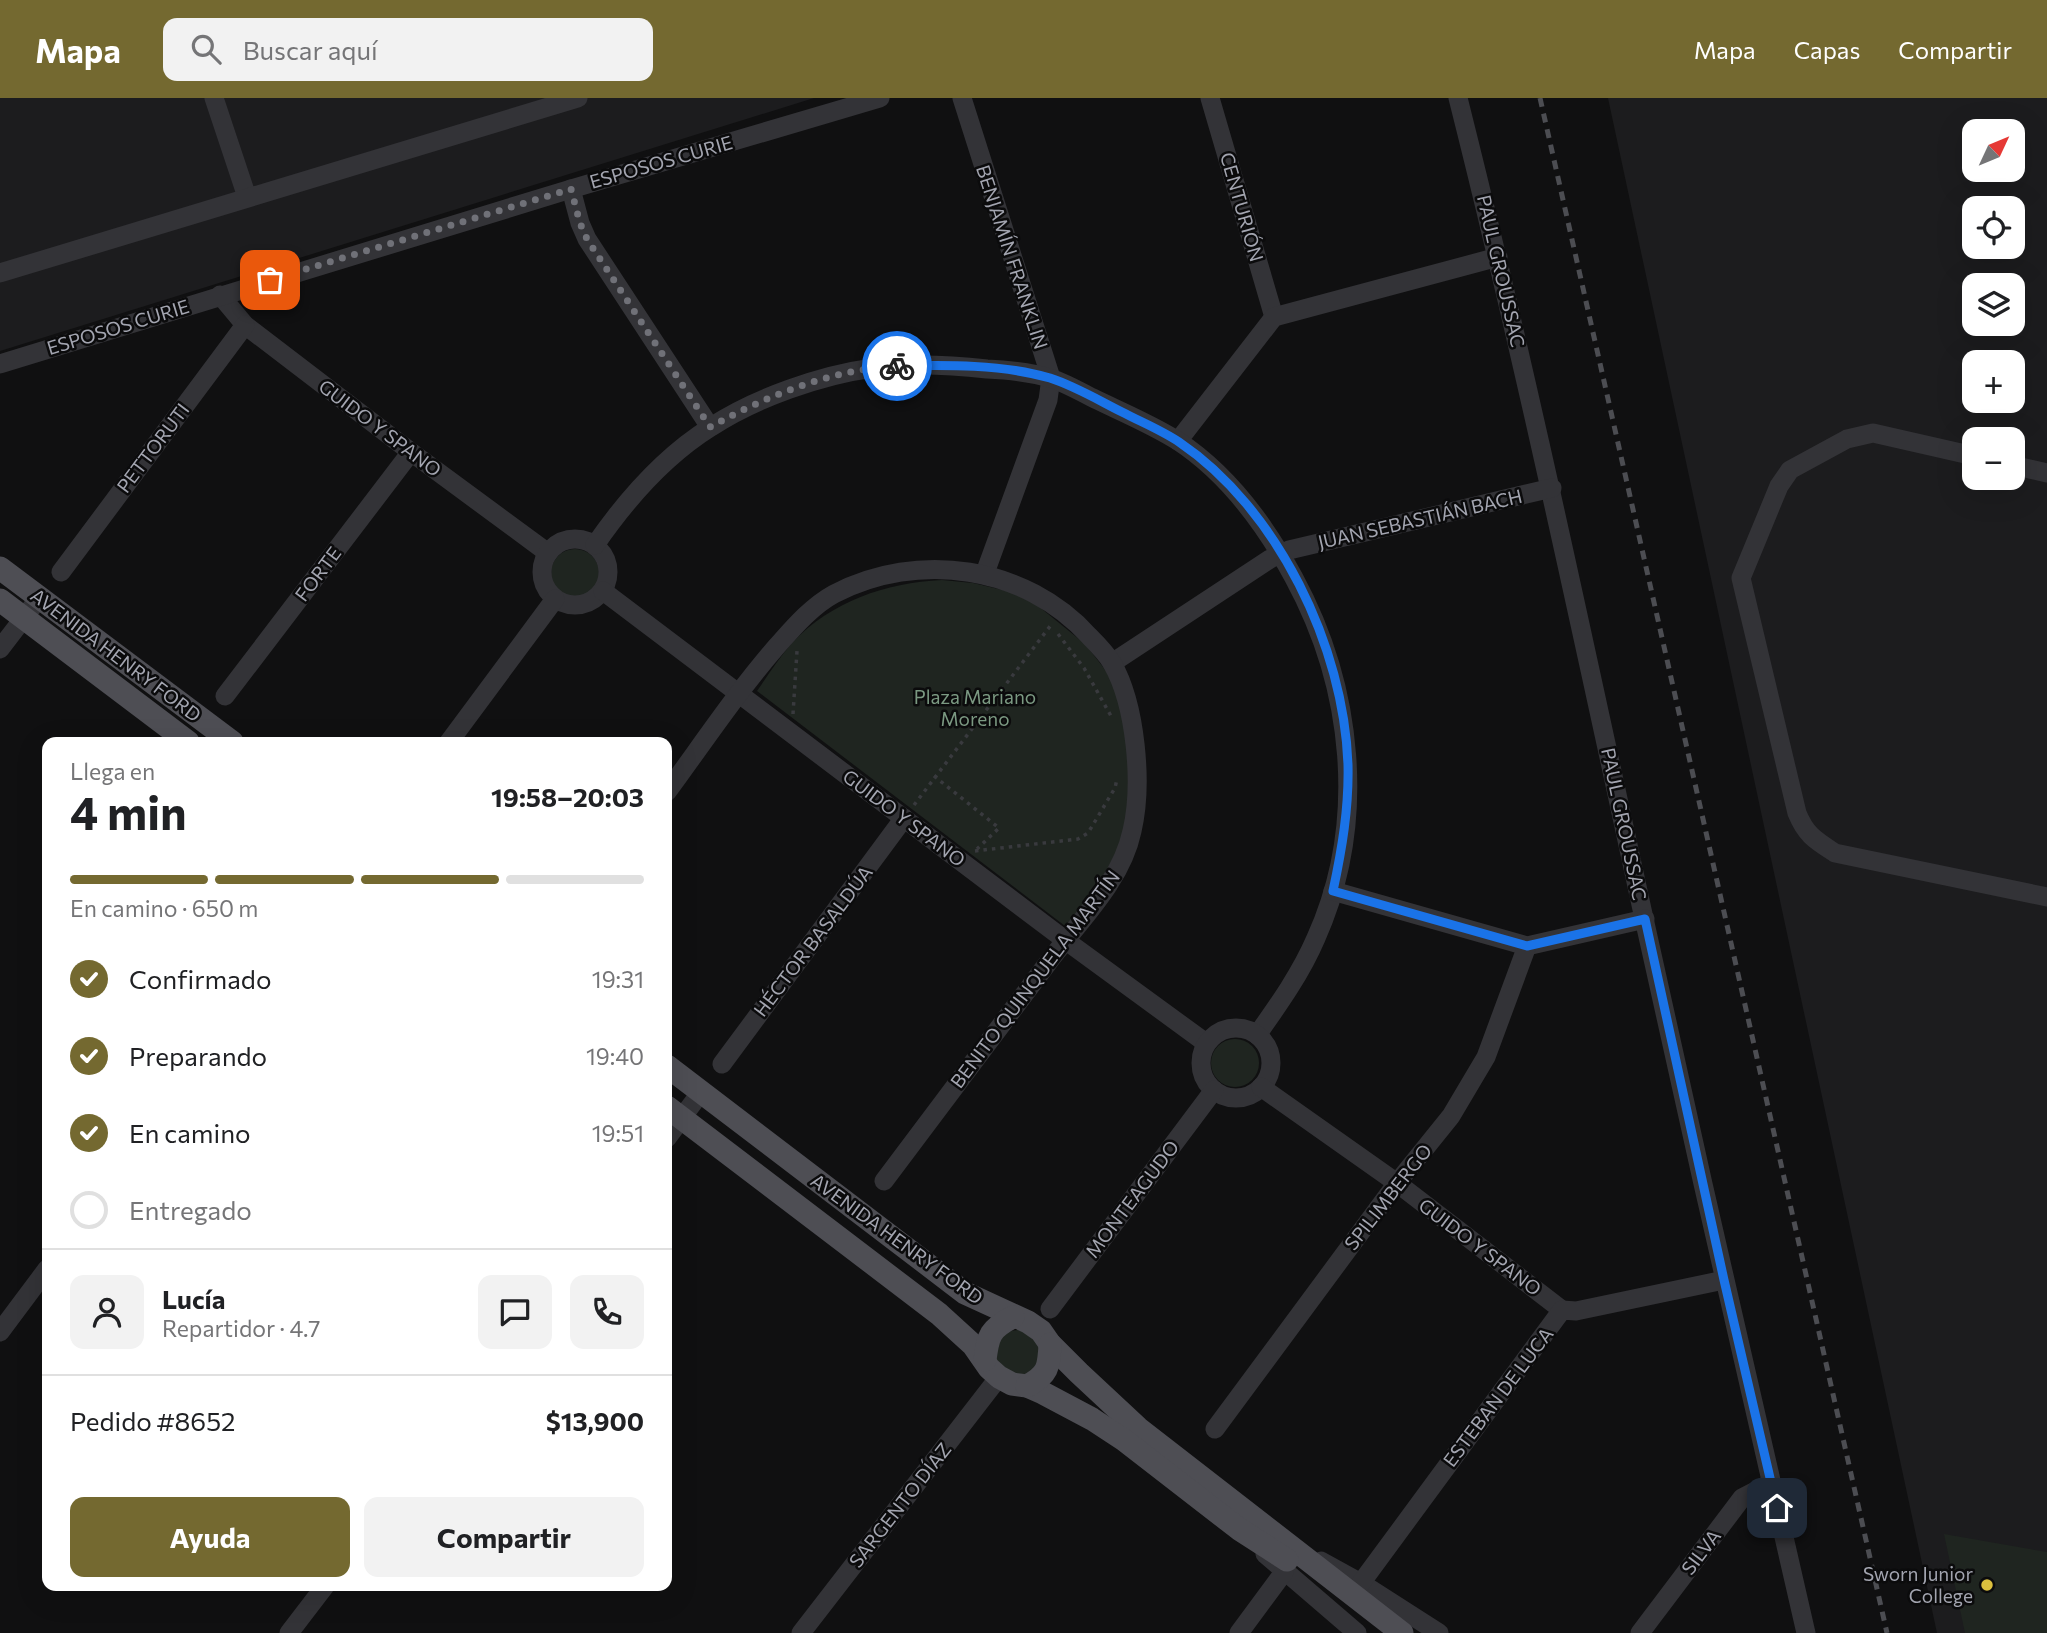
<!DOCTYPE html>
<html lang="es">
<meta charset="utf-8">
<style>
:root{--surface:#fff;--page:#f2f2f2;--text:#202124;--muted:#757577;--line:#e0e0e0;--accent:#746930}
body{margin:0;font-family:Commissioner,sans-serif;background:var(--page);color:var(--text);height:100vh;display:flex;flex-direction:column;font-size:26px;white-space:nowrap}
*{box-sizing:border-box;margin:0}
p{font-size:23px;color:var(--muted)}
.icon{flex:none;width:38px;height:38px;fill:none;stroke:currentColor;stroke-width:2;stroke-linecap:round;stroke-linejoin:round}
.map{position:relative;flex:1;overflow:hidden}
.details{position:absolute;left:42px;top:639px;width:630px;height:854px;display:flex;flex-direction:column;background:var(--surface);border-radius:14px;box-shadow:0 7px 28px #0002}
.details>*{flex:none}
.needle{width:46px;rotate:46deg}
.tools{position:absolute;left:1962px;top:21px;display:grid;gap:14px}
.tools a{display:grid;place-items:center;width:63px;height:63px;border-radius:14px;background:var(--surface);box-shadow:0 7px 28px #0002;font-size:35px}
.pin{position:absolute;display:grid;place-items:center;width:60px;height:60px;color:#fff;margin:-30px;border-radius:14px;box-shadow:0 4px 10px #0006}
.courier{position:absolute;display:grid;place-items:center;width:70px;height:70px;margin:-35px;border:5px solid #1a73e8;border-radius:50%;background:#fff;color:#222;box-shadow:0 2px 9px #0007}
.overview em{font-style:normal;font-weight:700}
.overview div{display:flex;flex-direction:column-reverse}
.overview{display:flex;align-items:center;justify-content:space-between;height:119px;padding:0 28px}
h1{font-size:46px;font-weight:700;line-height:52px}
.bar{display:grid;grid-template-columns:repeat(4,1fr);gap:10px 7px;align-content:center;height:84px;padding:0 28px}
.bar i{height:9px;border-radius:5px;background:var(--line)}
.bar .active{background:var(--accent)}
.bar p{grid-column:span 4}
.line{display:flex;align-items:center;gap:18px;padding:0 28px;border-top:2px solid var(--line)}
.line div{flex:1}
.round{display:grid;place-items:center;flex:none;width:74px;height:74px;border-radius:14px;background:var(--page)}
ol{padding:0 28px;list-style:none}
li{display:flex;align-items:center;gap:21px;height:77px}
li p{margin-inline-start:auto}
li .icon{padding:7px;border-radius:50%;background:var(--accent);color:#fff;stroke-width:4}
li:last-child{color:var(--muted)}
li i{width:38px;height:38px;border:4px solid var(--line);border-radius:50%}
.action{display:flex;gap:14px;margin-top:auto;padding:14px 28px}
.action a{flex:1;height:80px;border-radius:14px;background:var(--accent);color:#fff;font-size:28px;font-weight:700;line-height:80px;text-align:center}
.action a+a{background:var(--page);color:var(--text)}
header{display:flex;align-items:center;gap:42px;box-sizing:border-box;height:98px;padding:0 35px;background:var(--accent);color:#fff}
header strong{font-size:33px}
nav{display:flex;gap:38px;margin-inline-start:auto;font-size:24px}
.search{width:490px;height:63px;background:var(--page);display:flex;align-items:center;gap:18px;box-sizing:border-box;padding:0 24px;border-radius:14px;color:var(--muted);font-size:26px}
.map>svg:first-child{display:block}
.built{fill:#1c1c1e;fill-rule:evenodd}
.green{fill:#1f2520}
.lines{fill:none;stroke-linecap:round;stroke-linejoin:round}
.path{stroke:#393a3e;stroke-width:3.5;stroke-dasharray:3.5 5;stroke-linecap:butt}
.minor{stroke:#333337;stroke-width:19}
.major{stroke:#4e4e54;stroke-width:23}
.rail{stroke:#4c4d52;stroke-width:5;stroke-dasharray:9 7;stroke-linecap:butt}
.done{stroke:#707178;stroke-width:7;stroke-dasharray:0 12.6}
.route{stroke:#1a73e8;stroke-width:9}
.poi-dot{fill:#dbc03e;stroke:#0b0b0c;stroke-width:2.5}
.labels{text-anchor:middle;stroke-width:5;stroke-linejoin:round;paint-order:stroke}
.street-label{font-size:19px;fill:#a3a5b0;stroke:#0b0b0c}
.park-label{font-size:19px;fill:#7b9982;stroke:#0b0b0c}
.poi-label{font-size:19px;fill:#a3a5b0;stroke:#0b0b0c;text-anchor:end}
</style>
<header>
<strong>Mapa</strong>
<div class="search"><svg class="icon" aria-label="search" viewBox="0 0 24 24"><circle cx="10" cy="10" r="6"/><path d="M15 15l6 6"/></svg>Buscar aquí</div>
<nav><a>Mapa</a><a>Capas</a><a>Compartir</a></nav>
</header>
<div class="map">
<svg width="2047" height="1535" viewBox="0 0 2047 1535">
<rect width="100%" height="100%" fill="#101011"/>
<g class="built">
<path d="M0,0h814l-814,253z"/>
<path d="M1608,0h439v1535h-110zM1974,33h38v39h-38zM1974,110h38v39h-38zM1974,187h38v39h-38zM1974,264h38v39h-38zM1974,341h38v39h-38z"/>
</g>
<g class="green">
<circle cx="575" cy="475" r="24"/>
<path d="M942,482l31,3 38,9 26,13 48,39 22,28 15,33 11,69 -13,80 -51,75 -312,-238c11,-16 22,-33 35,-48 40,-42 93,-60 150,-63z"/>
<circle cx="1235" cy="965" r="24"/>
<circle cx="1018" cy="1255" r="23"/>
<path d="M1944,1436l103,18v81h-82z"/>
</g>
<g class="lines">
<g class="path">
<path d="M1058,536l26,34 27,48"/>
<path d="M793,616l4,-63"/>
<path d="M934,678l65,52 -22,21"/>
<path d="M914,707l137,-180"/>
<path d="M975,753l103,-12 10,-6 27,-45 2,-9"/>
</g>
<g class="minor">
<path d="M214,0l33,99"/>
<path d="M962,0l89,280 -3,22 -63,173"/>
<path d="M1210,0l64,219"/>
<path d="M1458,0c69,274 127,550 187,825 52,237 106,474 161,710"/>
<path d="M571,91l9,34 7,16 123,188"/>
<path d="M0,175l578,-175"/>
<path d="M220,197l25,30 166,127 137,101"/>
<path d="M0,266l571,-175 309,-91"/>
<path d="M1178,343l96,-124 224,-60"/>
<path d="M1974,358l-101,-23 -26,6 -57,31 -11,16 -38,92 56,235c9,22 18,27 38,40l212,44"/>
<path d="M2012,367l35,8"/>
<circle cx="575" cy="474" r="33"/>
<path d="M595,447c31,-45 68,-88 116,-118 44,-29 110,-52 162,-59 37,-5 77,-3 114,1 21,1 45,3 66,10 14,5 28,13 42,20 27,13 58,26 83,42 50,33 88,85 116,137 59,109 74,244 22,360 -15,35 -37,66 -59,97"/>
<path d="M61,474l184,-247"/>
<path d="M603,493l462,349 141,103"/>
<path d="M0,551l39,-51"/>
<path d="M1112,565l158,-104 19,-9 263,-62"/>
<path d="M225,598l186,-244"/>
<path d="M449,644l106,-143"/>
<path d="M667,694c36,-49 70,-100 110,-146 17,-19 35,-40 57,-52 84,-44 192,-28 255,42 8,8 17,17 23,27 24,42 31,121 20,168 -11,52 -54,91 -85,133 -54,72 -109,145 -163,217"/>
<path d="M1333,793l194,55 118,-27"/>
<circle cx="1236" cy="965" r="35"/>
<path d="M722,966l182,-246"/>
<path d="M1261,989l136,96 165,127"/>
<path d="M667,1040l34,-46"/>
<path d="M1050,1211l164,-219"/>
<path d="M0,1234l47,-63"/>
<path d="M1215,1331l182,-246 54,-67 35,-59 41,-111"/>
<path d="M1265,1456l92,79"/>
<path d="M1321,1463l40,22 78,50"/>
<path d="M1361,1485l201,-273 14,1 148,-31"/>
<path d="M289,1535l36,-47"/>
<path d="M801,1535l198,-256"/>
<path d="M1239,1535l45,-61"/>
<path d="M1640,1535l102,-135 29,-15"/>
</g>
<g class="major">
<path d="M0,470l232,174"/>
<path d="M0,502l188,142"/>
<path d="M667,968l298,227 63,29 13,9 9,13 29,29 59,55 264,205"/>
<path d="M667,1009l272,207 34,31 16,23 10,9 13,7 15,2 16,7 49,26 32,21 115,89 48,31"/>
<path d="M985,1262c3,-25 5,-31 28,-43"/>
<path d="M1027,1288c21,-11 22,-19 23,-42"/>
</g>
<path class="rail" d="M1540,0l347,1535"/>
</g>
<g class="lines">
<path class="done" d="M270,182l301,-91 9,34 7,16 123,188c57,-31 122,-58 187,-61"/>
<path class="route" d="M897,268c50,-1 105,-2 153,12 25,8 50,23 72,34 19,10 39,18 57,30 99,67 165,205 169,323 1,43 -6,84 -15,126l194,55 118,-27 79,361 53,228"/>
</g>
<circle class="poi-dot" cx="1987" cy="1487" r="7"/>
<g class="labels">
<g class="street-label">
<text transform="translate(661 64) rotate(-16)" y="7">ESPOSOS CURIE</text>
<text transform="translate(1242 109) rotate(74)" y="7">CENTURIÓN</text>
<text transform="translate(1012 159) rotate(72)" y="7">BENJAMÍN FRANKLIN</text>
<text transform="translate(1501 173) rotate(77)" y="7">PAUL GROUSSAC</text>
<text transform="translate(118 229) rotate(-17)" y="7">ESPOSOS CURIE</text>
<text transform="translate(380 330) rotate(37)" y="7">GUIDO Y SPANO</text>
<text transform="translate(153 350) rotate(-53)" y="7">PETTORUTI</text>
<text transform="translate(1420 421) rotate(-13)" y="7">JUAN SEBASTIÁN BACH</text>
<text transform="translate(318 476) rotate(-53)" y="7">FORTE</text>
<text transform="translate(116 557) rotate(37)" y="7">AVENIDA HENRY FORD</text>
<text transform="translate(904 720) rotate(37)" y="7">GUIDO Y SPANO</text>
<text transform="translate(1624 726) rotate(78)" y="7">PAUL GROUSSAC</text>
<text transform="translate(813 843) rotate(-53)" y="7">HÉCTOR BASALDÚA</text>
<text transform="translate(1035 881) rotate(-53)" y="7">BENITO QUINQUELA MARTÍN</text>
<text transform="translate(1388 1099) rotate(-52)" y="7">SPILIMBERGO</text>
<text transform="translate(1132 1101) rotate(-53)" y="7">MONTEAGUDO</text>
<text transform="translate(897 1141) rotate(36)" y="7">AVENIDA HENRY FORD</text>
<text transform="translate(1480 1149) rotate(37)" y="7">GUIDO Y SPANO</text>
<text transform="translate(1498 1299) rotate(-53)" y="7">ESTEBAN DE LUCA</text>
<text transform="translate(900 1407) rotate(-52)" y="7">SARGENTO DÍAZ</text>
<text transform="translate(1701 1454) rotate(-53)" y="7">SILVA</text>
</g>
<g class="park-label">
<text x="975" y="606">Plaza Mariano<tspan x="975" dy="22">Moreno</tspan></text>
</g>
<g class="poi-label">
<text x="1973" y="1483">Sworn Junior<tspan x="1973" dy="22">College</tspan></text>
</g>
</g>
</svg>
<div class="tools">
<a><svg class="needle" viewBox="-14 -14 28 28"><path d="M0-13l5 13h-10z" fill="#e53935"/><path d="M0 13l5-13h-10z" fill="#757577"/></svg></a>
<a><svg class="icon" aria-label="locate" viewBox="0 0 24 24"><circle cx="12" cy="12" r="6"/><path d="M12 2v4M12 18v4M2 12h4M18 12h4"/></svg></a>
<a><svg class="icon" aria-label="layers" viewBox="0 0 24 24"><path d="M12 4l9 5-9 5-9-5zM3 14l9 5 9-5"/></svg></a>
<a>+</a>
<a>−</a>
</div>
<div class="pin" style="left:270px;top:182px;background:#ea580c"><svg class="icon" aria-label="bag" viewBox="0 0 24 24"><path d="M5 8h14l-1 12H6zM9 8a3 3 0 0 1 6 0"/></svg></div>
<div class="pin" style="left:1777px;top:1410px;background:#1f2937"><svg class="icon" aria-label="home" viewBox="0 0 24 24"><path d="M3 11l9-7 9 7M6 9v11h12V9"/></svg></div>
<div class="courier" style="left:897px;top:268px"><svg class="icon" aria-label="bike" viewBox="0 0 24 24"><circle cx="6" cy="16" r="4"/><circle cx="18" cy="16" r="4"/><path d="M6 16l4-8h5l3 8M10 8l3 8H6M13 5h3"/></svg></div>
<section class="details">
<div class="overview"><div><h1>4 min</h1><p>Llega en</p></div><em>19:58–20:03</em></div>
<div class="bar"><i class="active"></i><i class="active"></i><i class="active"></i><i></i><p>En camino · 650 m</p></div>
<ol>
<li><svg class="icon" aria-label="check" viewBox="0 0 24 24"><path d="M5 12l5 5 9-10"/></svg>Confirmado<p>19:31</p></li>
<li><svg class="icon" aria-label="check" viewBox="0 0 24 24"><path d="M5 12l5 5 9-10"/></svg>Preparando<p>19:40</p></li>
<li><svg class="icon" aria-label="check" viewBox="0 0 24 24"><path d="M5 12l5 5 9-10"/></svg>En camino<p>19:51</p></li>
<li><i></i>Entregado</li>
</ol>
<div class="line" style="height:126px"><a class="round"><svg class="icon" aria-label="person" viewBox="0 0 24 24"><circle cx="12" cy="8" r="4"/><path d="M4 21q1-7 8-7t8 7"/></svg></a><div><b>Lucía</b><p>Repartidor · 4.7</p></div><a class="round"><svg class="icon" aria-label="chat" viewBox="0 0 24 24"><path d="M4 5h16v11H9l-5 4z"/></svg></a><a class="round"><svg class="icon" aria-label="phone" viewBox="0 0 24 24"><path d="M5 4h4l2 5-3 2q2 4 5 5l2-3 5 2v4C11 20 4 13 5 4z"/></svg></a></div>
<div class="line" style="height:91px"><div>Pedido #8652</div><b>$13,900</b></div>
<div class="action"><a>Ayuda</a><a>Compartir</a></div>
</section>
</div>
